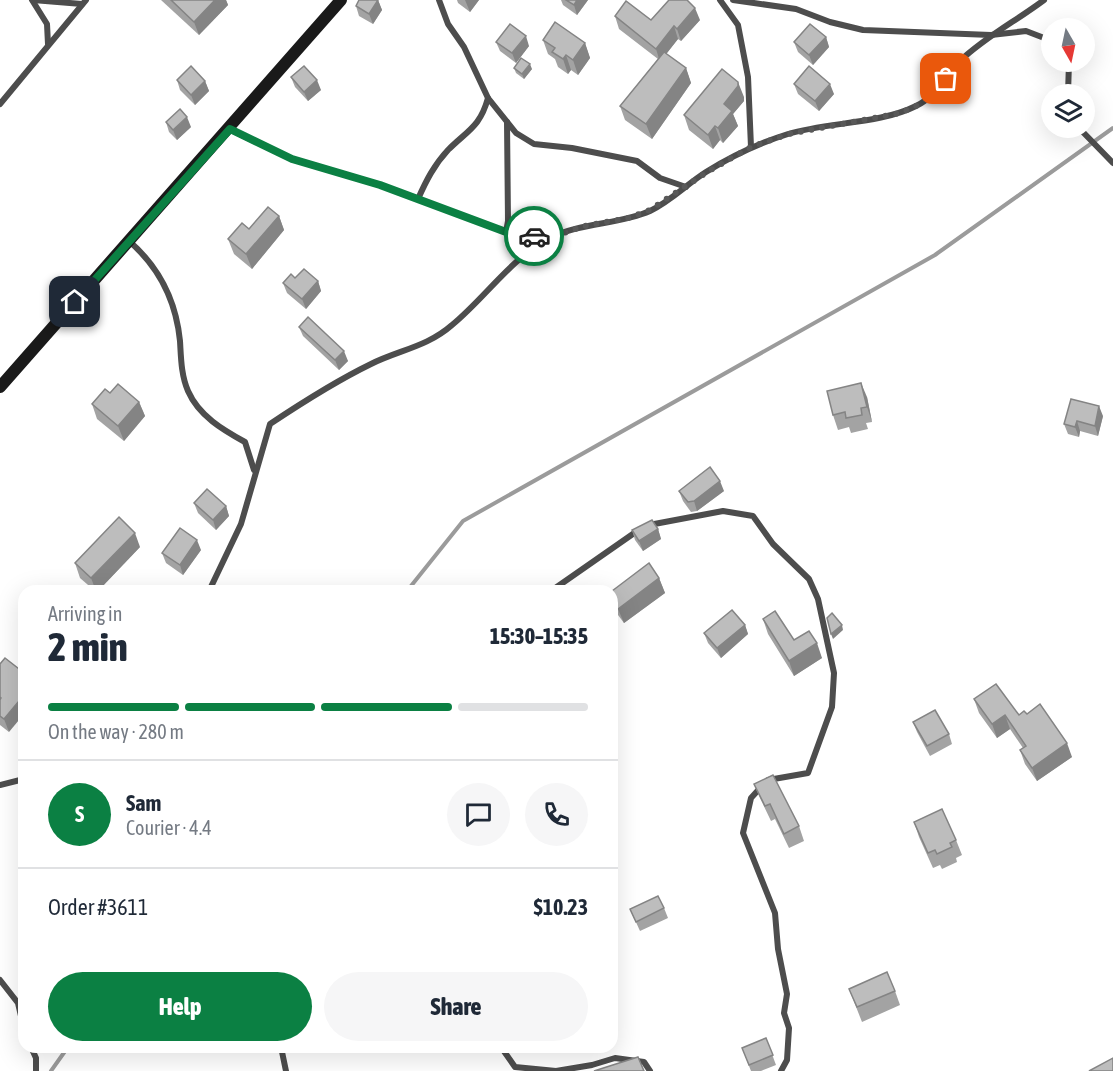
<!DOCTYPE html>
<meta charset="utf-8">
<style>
:root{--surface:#fff;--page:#f6f6f7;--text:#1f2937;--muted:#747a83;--line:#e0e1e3;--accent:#0b8043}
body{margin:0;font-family:"Asap Condensed",sans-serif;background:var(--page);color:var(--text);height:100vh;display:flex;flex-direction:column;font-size:22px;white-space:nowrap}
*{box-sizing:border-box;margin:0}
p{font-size:20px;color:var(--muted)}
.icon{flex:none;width:33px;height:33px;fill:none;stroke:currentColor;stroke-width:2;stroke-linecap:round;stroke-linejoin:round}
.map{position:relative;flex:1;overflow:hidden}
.side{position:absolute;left:18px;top:585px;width:600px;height:468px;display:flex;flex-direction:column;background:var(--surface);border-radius:18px;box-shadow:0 6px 24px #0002}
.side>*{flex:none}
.needle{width:39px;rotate:171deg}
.buttons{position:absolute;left:1041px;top:18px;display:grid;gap:12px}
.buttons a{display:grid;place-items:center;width:54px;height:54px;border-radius:50%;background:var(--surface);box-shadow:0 6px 24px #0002;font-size:30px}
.pin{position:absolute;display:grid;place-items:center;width:51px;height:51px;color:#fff;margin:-26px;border-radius:12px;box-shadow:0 3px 9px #0006}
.courier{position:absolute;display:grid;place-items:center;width:60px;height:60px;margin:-30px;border:4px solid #0b8043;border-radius:50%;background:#fff;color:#222;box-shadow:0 2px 8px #0007}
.summary em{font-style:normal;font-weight:800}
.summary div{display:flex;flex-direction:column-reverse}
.summary{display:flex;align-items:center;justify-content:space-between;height:102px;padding:0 30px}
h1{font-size:39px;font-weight:800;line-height:45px}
.bar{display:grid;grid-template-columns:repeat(4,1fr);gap:9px 6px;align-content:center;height:72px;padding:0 30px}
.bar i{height:8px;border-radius:4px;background:var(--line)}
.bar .selected{background:var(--accent)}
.bar p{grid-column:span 4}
.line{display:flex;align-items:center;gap:15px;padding:0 30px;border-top:2px solid var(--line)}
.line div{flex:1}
.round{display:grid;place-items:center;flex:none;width:63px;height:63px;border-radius:32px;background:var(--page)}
.cta{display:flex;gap:12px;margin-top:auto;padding:12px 30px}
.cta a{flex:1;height:69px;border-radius:36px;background:var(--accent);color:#fff;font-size:24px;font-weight:800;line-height:69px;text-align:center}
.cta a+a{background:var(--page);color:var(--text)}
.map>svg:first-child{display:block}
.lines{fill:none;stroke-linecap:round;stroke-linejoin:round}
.stream{stroke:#9b9b9b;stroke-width:4}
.street{stroke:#4d4d4d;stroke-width:6}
.secondary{stroke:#1a1a1a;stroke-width:12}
.wall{fill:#a3a3a3}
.shaded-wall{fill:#848484}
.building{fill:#bdbdbd;stroke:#848484;stroke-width:1.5}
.done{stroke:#595959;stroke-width:6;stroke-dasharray:0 10.8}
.route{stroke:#0b8043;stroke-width:8}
</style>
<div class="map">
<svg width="1113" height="1071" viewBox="0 0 1113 1071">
<rect width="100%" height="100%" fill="#fff"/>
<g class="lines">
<g class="stream">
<path d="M407,591l56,-70 472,-266 178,-127"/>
<path d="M51,1071l17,-24"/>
</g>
<g class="street">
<path d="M32,0l15,24 1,20"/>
<path d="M33,0l49,4"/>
<path d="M720,0l18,25 10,52 3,70"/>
<path d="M733,0l63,9 34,13 33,8 128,5 35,-4 26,10"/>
<path d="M1068,94l1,-32"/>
<path d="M488,98l28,35 18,11 38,4 65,13 23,17 26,9"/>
<path d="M0,104l86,-104"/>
<path d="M1079,128l34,35"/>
<path d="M229,129l63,30 88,26 126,47 44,6"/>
<path d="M418,199c8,-18 16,-34 30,-49 20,-20 32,-23 40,-52l-24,-51 -16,-23 -9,-24"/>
<path d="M506,232l2,-11 -1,-99"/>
<path d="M129,241c30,26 47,60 51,100 1,16 1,34 8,50 11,25 35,39 57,51l9,28"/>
<path d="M649,525l74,-14 30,5 20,28 36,35 9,20 16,74 -2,34 -24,66 -40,7"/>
<path d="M209,591l32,-67 29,-100c33,-22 66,-43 101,-60 28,-14 56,-17 81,-39 34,-28 58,-66 98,-87 32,-16 68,-13 100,-27 21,-10 37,-27 56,-39 26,-16 53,-29 82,-38 40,-12 92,-10 128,-28 20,-9 29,-30 44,-45 25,-24 56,-40 84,-61"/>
<path d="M551,591l89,-62"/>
<path d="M0,785l24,-6"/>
<path d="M761,787l-10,11 -8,35 32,80 3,36 9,45 -3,19 5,15 -2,32 -6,11"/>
<path d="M0,980l18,23 6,26"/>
<path d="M31,1047l5,11v13"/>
<path d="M281,1047l5,24"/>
<path d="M501,1047l14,20 41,4 36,-6 23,-7 29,4 6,9"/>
</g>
<path class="secondary" d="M0,387l341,-387"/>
</g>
<g class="wall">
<path d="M161,0h65l2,5 -29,30z"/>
<path d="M378,0l4,10 -9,14 -14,-8 -3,-10z"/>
<path d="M457,0h22l-9,12 -12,-9z"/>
<path d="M561,0h27l-11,15 -14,-10z"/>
<path d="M615,16l36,4h49l-19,21 -3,-2 -12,15 20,14 5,15 -39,56 -27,-19 -5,-14 38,-47 -39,-30z"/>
<path d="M826,37l3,10 -16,18 -15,-13 -4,-10z"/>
<path d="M543,40l42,3 5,15 -12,17 -7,-5 -3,4 -10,-7 -3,-8 -7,-5z"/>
<path d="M496,42l33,4 -13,17 -16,-12z"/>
<path d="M514,68l18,1 -8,10 -8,-6z"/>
<path d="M291,77l30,13 -13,11 -13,-14z"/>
<path d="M177,80l28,1 4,10 -14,14 -15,-15z"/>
<path d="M794,84l40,10 -15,17 -21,-17z"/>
<path d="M744,97v4l-11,13 5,12 -15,17 -3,-3 -7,9 -24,-19 -5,-15z"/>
<path d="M166,122l25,5 -14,13 -8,-8z"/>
<path d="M279,216l5,14 -32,39 -18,-15 -6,-15z"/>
<path d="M295,278l23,3 3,10 -15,18 -19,-16 -4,-10z"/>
<path d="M299,327l49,34 -9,9 -36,-34z"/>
<path d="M110,393l29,9 6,14 -21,25 -27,-22 -5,-15z"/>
<path d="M867,397l5,25 -6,1 2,6 -17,4 -2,-6 -11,3 -5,-15z"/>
<path d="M1103,416l-5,20 -18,-5 -1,6 -11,-3 -4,-10z"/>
<path d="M679,491h45l-27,20 -6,1 -8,-11z"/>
<path d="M194,503l32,3 3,10 -13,14 -18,-17z"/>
<path d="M658,529l3,10 -18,12 -8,-11 -3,-10z"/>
<path d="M140,547l-42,44h-3l-15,-13 -5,-15z"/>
<path d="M201,550l-18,25 -17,-12 -4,-10z"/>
<path d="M659,578l6,15 -41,30 -12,-16v-16z"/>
<path d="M763,619l31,21 28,18 -28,18 -26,-42z"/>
<path d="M745,625l3,9 -27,24 -13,-15 -4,-10z"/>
<path d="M0,664l9,68 -9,-7z"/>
<path d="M974,699l45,16 8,-1 45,43 -35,24 -12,-17 -5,-14 3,-2 -13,-19 -13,9 -18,-25z"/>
<path d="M913,722l36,12 3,10 -22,12 -13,-24z"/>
<path d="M754,784l45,42 5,15 -15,7 -14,-29 -4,2 -11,-23z"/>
<path d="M914,822l42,18 6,15 -6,3 1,4 -15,7 -2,-4 -7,3 -14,-31z"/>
<path d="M664,908l4,10 -28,13 -10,-22z"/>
<path d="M849,989l46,2 5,14 -38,17z"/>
<path d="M766,1038l10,27 -15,6h-10l-9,-23z"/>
</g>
<g class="shaded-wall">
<path d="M215,0h11l2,5 -29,30 -5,-13z"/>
<path d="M378,0l4,10 -9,14 -4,-10z"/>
<path d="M465,0h14l-9,12z"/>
<path d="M577,0h11l-11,15 -3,-10z"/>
<path d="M695,8l5,12 -19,21 -4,-12z"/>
<path d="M674,26l4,13 -18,23 -4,-13z"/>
<path d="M526,36l3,10 -13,17 -4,-10z"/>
<path d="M826,37l3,10 -16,18 -4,-10z"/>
<path d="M585,43l5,15 -12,17 -5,-15z"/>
<path d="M566,55l5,15 -3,4 -5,-15z"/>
<path d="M530,64l2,5 -8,10 -2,-5z"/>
<path d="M686,68l5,15 -39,56 -6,-15z"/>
<path d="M317,80l4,10 -13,11 -4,-9z"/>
<path d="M205,81l4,10 -14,14 -4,-10z"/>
<path d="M738,82l6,15v4l-11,13 5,12 -15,17 -5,-15 6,-24z"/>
<path d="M830,84l4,10 -15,17 -4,-10z"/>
<path d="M187,117l4,10 -14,13 -4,-10z"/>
<path d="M715,126l5,14 -7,9 -5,-14z"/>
<path d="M279,216l5,14 -32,39 -6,-15z"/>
<path d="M318,281l3,10 -15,18 -4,-10z"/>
<path d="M344,351l4,10 -9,9 -4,-10z"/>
<path d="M861,383l6,14 5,25 -5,-15z"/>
<path d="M139,402l6,14 -21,25 -6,-15z"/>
<path d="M1099,406l4,10 -5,20 -3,-10z"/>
<path d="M1077,421l3,10 -1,6 -4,-10z"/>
<path d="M720,481l4,10 -27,20 -3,-10z"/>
<path d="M226,506l3,10 -13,14 -3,-10z"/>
<path d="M658,529l3,10 -18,12 -4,-10z"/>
<path d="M135,533l5,14 -42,44h-2l-5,-13z"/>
<path d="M197,540l4,10 -18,25 -3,-10z"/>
<path d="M659,578l6,15 -41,30 -6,-14z"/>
<path d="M745,625l3,9 -27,24 -4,-10z"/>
<path d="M842,625l1,5 -10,9 -2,-5z"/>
<path d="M817,643l5,15 -28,18 -5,-15z"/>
<path d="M24,695v19l-15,18 -5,-13z"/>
<path d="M1005,715l5,14 -13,9 -5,-14z"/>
<path d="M1067,743l5,14 -35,24 -5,-13z"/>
</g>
<g class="building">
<path d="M171,0h44l-21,22z"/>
<path d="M359,0h19l-9,14 -13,-8z"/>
<path d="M566,0h11l-3,5z"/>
<path d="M669,0h18l8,8 -18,21 -3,-3 -18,23 -41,-33 11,-15 25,19z"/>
<path d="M555,22l30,21 -12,17 -7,-5 -3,4 -11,-7 3,-4 -12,-8z"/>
<path d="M510,24l16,12 -14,17 -16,-11z"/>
<path d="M810,24l16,13 -17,18 -15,-13z"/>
<path d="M664,52l22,16 -40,56 -26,-18z"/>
<path d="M521,58l9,6 -8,10 -8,-6z"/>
<path d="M191,66l14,15 -14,14 -14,-15z"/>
<path d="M304,66l13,14 -13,12 -13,-15z"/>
<path d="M809,66l21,18 -15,17 -21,-17z"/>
<path d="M722,69l16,13v4l-14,18 8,7 -14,17 -3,-2 -7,9 -24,-20z"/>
<path d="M180,109l7,8 -14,13 -7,-8z"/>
<path d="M268,207l11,9 -33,38 -18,-15 14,-16 7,6z"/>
<path d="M304,269l14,12 -16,18 -19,-16 8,-9 4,4z"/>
<path d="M308,317l36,34 -9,9 -36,-33z"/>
<path d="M861,383l6,24 -6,1 1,7 -16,3 -1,-6 -12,3 -6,-24z"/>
<path d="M118,384l21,18 -21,24 -26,-22 13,-15 5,4z"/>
<path d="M1071,399l28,7 -4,20 -18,-5 -2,6 -11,-3z"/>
<path d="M710,467l10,14 -26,20 -6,1 -9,-11z"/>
<path d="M207,489l19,17 -13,14 -19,-17z"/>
<path d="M119,517l16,16 -44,45 -16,-15z"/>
<path d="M652,520l6,9 -19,12 -7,-11z"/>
<path d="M180,528l17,12 -17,25 -18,-12z"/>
<path d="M649,563l10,15 -41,31 -6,-9v-9z"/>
<path d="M732,610l13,15 -28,23 -13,-15z"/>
<path d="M775,611l19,29 15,-9 8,12 -28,18 -26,-42z"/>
<path d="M832,613l10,12 -11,9 -4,-16z"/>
<path d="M5,658l18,14 1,-1v24l-20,24 -4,-3v-16l1,-2 -1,-1v-33z"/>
<path d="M996,684l23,31 5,-4 3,3 13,-10 27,39 -35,25 -12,-18 6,-4 -21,-31 -13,9 -18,-25z"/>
<path d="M935,710l14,24 -22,12 -14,-24z"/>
<path d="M773,775l26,51 -15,8 -14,-30 -5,2 -11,-22z"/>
<path d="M942,809l14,31 -6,3 2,4 -15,7 -2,-4 -7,3 -14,-31z"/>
<path d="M658,896l6,12 -28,14 -6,-13z"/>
<path d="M887,972l8,19 -38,16 -8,-18z"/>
<path d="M766,1038l7,17 -24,10 -7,-17z"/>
<path d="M638,1057l6,14h-50z"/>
<path d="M1113,1058v13h-24z"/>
</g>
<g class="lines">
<path class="done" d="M534,236l16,2 34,-12 44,-8 22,-8 57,-38 44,-25 38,-13 111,-21 18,-8 14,-10 14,-16"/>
<path class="route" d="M75,302l155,-173 62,30 88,26 126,47 28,4"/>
</g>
</svg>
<div class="buttons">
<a><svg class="needle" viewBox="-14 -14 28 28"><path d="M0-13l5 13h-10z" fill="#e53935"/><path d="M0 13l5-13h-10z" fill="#747a83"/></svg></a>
<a><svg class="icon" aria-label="layers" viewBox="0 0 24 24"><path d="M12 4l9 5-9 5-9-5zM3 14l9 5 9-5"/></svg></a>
</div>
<div class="pin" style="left:946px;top:79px;background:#ea580c"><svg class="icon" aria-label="bag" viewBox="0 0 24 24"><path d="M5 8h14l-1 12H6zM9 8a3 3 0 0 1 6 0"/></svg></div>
<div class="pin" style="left:75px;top:302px;background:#1f2937"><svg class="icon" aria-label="home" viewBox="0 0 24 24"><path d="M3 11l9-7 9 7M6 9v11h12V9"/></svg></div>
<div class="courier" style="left:534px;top:236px"><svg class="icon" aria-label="car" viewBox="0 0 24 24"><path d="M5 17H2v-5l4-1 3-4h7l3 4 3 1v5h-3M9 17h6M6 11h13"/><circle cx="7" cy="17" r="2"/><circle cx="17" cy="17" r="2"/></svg></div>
<section class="side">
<div class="summary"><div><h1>2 min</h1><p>Arriving in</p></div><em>15:30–15:35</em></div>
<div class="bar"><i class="selected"></i><i class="selected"></i><i class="selected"></i><i></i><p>On the way · 280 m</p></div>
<div class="line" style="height:108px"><b class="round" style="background:var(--accent);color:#fff">S</b><div><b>Sam</b><p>Courier · 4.4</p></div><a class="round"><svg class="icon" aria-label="chat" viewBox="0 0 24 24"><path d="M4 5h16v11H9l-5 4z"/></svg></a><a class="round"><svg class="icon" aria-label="phone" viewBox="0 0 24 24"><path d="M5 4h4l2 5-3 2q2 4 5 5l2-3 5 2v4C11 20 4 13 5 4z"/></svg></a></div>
<div class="line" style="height:78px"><div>Order #3611</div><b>$10.23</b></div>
<div class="cta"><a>Help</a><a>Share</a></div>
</section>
</div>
